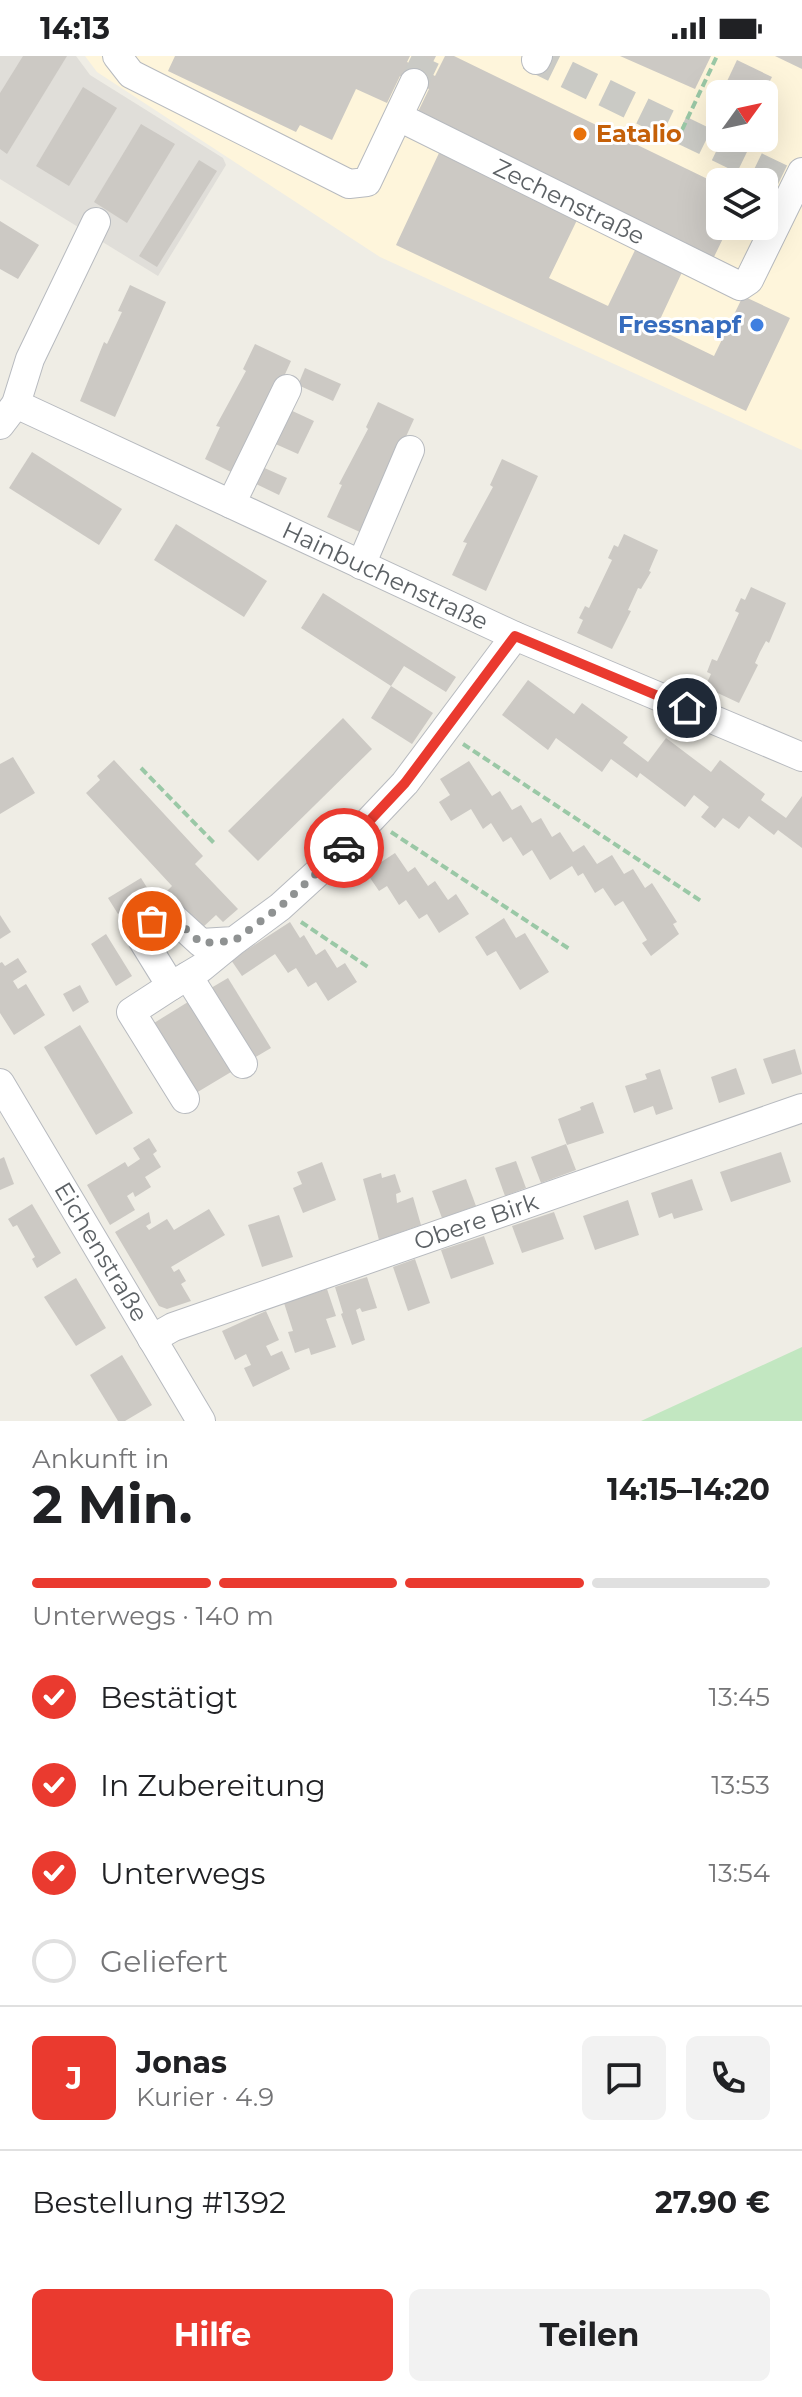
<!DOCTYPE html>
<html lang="de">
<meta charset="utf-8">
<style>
:root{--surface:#fff;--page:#f2f2f2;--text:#202124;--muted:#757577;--line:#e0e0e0;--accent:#ea3a2f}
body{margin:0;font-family:Montserrat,sans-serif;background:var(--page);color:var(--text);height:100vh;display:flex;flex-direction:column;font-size:30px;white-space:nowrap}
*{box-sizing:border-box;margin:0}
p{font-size:26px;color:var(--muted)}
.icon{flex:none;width:44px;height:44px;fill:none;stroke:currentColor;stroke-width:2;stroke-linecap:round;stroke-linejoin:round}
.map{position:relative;height:1365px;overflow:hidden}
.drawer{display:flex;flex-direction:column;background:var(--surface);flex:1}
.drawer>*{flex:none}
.needle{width:52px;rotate:57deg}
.controls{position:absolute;left:706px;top:24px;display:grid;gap:16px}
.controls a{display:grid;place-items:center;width:72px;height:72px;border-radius:12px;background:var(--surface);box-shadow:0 8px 32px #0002;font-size:40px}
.pin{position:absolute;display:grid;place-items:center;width:68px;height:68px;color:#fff;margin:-34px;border:4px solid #fff;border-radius:50%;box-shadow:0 2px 8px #0007}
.courier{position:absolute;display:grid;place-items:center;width:80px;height:80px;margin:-40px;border:6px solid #ea3a2f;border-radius:50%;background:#fff;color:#222;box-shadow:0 2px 10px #0007}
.summary em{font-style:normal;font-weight:700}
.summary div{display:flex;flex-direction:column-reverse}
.summary{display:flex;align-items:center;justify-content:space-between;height:136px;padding:0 32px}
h1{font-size:52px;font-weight:700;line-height:60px}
.bar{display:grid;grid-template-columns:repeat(4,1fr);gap:12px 8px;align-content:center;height:96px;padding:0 32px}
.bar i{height:10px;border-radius:6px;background:var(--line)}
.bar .on{background:var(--accent)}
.bar p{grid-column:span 4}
.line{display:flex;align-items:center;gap:20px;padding:0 32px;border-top:2px solid var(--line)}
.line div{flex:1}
.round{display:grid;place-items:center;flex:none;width:84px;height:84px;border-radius:12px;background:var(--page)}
ol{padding:0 32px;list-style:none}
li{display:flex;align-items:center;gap:24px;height:88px}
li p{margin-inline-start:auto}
li .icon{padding:8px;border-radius:50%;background:var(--accent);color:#fff;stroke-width:4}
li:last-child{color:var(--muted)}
li i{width:44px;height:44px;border:4px solid var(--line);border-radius:50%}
.cta{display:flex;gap:16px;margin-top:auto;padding:16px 32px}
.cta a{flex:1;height:92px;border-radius:12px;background:var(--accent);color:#fff;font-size:32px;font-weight:700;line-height:92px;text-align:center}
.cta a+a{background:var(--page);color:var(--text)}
.status{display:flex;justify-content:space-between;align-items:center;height:56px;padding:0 40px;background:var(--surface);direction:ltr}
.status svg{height:22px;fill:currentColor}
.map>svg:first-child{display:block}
.commercial{fill:#fef5db;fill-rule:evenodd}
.industrial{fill:#e0ded9}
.green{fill:#c2e7c1}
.building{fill:#ccc9c4}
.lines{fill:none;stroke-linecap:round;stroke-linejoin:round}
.minor-tunnel{stroke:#cacac5;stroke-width:28;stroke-dasharray:28 14;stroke-linecap:butt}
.minor-casing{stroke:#b7babf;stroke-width:30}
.path{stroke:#9ac8a6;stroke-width:4;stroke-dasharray:8 4;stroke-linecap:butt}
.minor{stroke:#fff;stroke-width:28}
.done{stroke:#8f9292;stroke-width:8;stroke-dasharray:0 14.4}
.route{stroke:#ea3a2f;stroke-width:10}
.food-dot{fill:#e8710a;stroke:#fff;stroke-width:3}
.shop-dot{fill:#3f7fe0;stroke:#fff;stroke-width:3}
.labels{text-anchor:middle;stroke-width:6;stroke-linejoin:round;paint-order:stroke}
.food-label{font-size:24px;font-weight:bold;fill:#c56008;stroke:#fff;text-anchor:start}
.street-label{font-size:24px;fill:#5c6165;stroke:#fff}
.shop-label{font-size:24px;font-weight:bold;fill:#366cbe;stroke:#fff;text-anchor:end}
</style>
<div class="status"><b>14:13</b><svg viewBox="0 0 49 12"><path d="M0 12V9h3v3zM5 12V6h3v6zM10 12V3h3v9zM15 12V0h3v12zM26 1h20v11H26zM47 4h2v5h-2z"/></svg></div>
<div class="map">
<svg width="802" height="1365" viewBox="0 0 802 1365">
<rect width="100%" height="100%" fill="#efede5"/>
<path class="commercial" d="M85,0h717v394l-422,-193 -283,-185zM720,38h44v44h-44zM720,126h44v44h-44z"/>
<path class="industrial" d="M0,0h76l14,19 133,83 3,7 -68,111 -158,-97z"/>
<path class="green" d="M802,1291v74h-161z"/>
<g class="building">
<path d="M23,0h44l-60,98 -7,-5v-56z"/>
<path d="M175,0h235l-3,6 6,3 4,-9h19l-8,16 7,4 10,-20h9l266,129v41h9l-16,33 -297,-143 13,-27 -29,-13 -13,27 -31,-14 -24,51 -32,-15 -4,7 -128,-61z"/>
<path d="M620,0h91l-16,33z"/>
<path d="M775,0h27v13z"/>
<path d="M737,4l35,17 -9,17h-42z"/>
<path d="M83,31l34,21 -48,78 -33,-20z"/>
<path d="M141,68l34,20 -48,79 -33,-21z"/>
<path d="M439,97l139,65 -29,60 59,28 29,-60 47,22 -28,60 58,28 29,-60 47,22 -44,93 -350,-166z"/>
<path d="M199,104l18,11 -60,96 -18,-11z"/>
<path d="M0,165l39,24 -21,34 -18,-10z"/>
<path d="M130,229l36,17 -51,115 -35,-16 24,-59 3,2 15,-32 -4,-1z"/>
<path d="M255,288l36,17 -52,115 -34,-17 15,-32 -4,-1 30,-55 -3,-2z"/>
<path d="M305,312l36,16 -8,17 -35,-16z"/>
<path d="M378,346l36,17 -52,114 -35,-16 15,-32 -3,-1 29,-55 -2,-2z"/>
<path d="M286,352l28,13 -16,33 -27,-12z"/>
<path d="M32,396l90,57 -23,36 -90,-57z"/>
<path d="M502,403l36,17 -52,115 -34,-16 15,-32 -4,-1 30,-55 -3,-2z"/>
<path d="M260,410l27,12 -8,17 -27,-13z"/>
<path d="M176,468l91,57 -23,36 -90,-57z"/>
<path d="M624,478l34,16 -9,21 2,1 -10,17 -3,-1 -10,22 3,1 -19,38 -35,-16 6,-13 -4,-2 6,-12 4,2 23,-48 -4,-2 6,-13 4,2z"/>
<path d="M751,531l35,16 -17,40 -3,-2 -6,11 -5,11 3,2 -19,38 -34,-16 6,-13 -4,-2 5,-13 5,2 22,-48 -4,-2 6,-13 4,2z"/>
<path d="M323,537l133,84 -10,15 -42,-26 -13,20 -90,-58z"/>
<path d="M528,624l46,34 8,-11 46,34 -5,6 25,19 18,-24 45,34 9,-12 45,34 -4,6 25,18 16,-22v52l-24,-18 -4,5 -25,-19 -10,13 -16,-11 -8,10 -14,-11 8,-10 -15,-12 -9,12 -45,-34 -3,5 -26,-19 -9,13 -46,-34 -8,12 -46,-35z"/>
<path d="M391,630l42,27 -21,31 -41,-26z"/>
<path d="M343,662l29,31 -114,112 -30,-30z"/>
<path d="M13,701l22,36 -35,21v-50z"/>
<path d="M114,704l89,96 -8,8 43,45 -15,13 -7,-7 -14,13 -35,-37 5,-5 -86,-93 14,-13 -3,-4z"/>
<path d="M469,705l23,35 8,-5 12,19 9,-5 11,18 9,-5 11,19 8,-5 13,20 11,-7 13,19 15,-9 12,19 9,-5 12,19 7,-5 25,39 -4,2 6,10 -28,22 -9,-13 5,-3 -24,-39 -8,5 -12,-18 -8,5 -12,-20 -5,3 -6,-10 -22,14 -18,-30 -9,6 -12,-19 -8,5 -12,-19 -8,6 -12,-20 -20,12 -12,-19 11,-7 -10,-16z"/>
<path d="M395,797l13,19 7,-5 13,19 7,-5 13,19 8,-6 13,20 -30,19 -12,-19 -8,5 -13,-19 -7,5 -12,-19 -8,5 -13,-19z"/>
<path d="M141,822l10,16 -33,20 -10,-16z"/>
<path d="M0,859l11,17 -11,7z"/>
<path d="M504,862l12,20 9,-5 24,39 -29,18 -24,-39 -9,5 -12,-19z"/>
<path d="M290,866l10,16 4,-3 12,20 9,-6 12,19 8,-5 12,19 -29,19 -12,-19 -8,5 -12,-19 -8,5 -13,-19 -33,22 -11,-16z"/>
<path d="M106,878l26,42 -16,10 -25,-42z"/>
<path d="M18,902l9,14 -14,9 5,8 8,-5 19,31 -31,20 -14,-22v-50l2,-1 3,4z"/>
<path d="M228,922l43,70 -17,10 -43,-70z"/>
<path d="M80,929l9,17 -16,10 -10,-18z"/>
<path d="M188,946l43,70 -35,21 -42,-70z"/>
<path d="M80,969l53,88 -37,22 -52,-88z"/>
<path d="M795,993l7,25 -30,10 -9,-25z"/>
<path d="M736,1012l9,26 -26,9 -8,-26z"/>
<path d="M660,1013l13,40 -17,6 -3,-9 -19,7 -9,-27 22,-7 -2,-5z"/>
<path d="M593,1046l11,31 -37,12 -9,-26 23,-9 -1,-3z"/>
<path d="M149,1082l8,13 -4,3 8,13 -16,10 6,10 -16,10 -2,-5 -6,4 8,14 -25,15 -23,-40 38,-23 3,5 12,-8 -7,-11z"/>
<path d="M566,1088l10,26 -35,13 -10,-26z"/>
<path d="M781,1096l10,30 -60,20 -11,-30z"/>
<path d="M4,1101l10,27 -14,6v-31z"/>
<path d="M516,1105l10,27 -21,8 -10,-28z"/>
<path d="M322,1106l14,38 -33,13 -10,-25 9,-4 -5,-12z"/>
<path d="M381,1117l1,5 13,-4 6,18 -5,2 1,9 16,-6 8,28 -42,15 -16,-61z"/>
<path d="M466,1123l10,27 -34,12 -10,-27z"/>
<path d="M692,1123l11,31 -29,9 -2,-6 -13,5 -8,-25z"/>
<path d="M628,1144l11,35 -44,15 -12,-34z"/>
<path d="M32,1148l29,49 -24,15 -5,-9 3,-2 -18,-32 -4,2 -5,-8z"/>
<path d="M209,1153l16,26 -54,32 3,5 5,-3 7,12 -5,3 10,17 -24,8 -8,-3 -44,-74 34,-20 2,11 -5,3 3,4 18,-11 7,11z"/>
<path d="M554,1156l10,27 -42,14 -10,-27z"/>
<path d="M279,1159l14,42 -31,10 -14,-42z"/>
<path d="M484,1180l10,28 -43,15 -10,-29z"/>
<path d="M415,1203l15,44 -22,8 -15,-44z"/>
<path d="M367,1221l10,31 -15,4 -2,-4 -4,2 9,30 -13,5 -11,-31 2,-1 -8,-26z"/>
<path d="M76,1222l30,50 -30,18 -32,-49z"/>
<path d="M327,1233l9,27 -10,3 10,28 -25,8 -2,-7 -14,5 -7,-21 5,-1 -9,-28z"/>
<path d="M266,1255l13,29 -13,6 5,10 11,-5 8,18 -37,18 -9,-19 7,-3 -5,-11 -11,6 -13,-29z"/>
<path d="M122,1299l30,50 -27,16h-7l-28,-46z"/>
</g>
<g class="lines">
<g class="minor-tunnel">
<path d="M529,0l266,129"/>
<path d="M414,27l13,-27"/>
</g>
<g class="minor-casing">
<g id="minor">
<path d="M117,0l14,18 218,110 18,-2 47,-99"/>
<path d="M536,4l2,-4"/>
<path d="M399,61l341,169 9,-6 53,-108"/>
<path d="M16,348l499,232 287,121"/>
<path d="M0,369l16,-21 14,-45 66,-137"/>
<path d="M231,448l56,-115"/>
<path d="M361,509l49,-115"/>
<path d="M234,885l-33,27 -30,18 -34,-55 30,-19 34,31 33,-2 46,-34 56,-51 69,-73 110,-147"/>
<path d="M188,920l55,88"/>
<path d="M171,930l-40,26 54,87"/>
<path d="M0,1027l201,338"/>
<path d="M152,1283l21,-12 629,-219"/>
</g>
</g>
<g class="path">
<path d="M682,74l35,-74"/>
<path d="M463,688l238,157"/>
<path d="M141,712l75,77"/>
<path d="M391,776l180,118"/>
<path d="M301,866l67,45"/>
</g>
<use href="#minor" class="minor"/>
</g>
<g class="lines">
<path class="done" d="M152,865l15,-9 34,31 33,-2 46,-34 64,-59"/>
<path class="route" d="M344,792l61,-65 110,-147 172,72"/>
</g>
<circle class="food-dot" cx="580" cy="78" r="8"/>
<circle class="shop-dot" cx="757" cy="269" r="8"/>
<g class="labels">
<g class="food-label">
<text x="596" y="86">Eatalio</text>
</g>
<g class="street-label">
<text transform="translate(569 146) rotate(26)" y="8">Zechenstraße</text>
<text transform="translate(385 520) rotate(25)" y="8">Hainbuchenstraße</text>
<text transform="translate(476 1166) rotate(-19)" y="8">Obere Birk</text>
<text transform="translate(101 1196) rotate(59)" y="8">Eichenstraße</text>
</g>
<g class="shop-label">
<text x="741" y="277">Fressnapf</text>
</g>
</g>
</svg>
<div class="controls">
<a><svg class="needle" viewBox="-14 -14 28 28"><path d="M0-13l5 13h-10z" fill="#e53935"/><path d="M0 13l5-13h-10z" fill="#757577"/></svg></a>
<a><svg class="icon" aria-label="layers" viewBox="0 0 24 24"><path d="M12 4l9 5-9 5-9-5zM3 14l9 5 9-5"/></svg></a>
</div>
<div class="pin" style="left:152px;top:865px;background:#ea580c"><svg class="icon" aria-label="bag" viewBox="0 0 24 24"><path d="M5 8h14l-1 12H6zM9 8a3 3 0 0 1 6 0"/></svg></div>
<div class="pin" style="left:687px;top:652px;background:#1f2937"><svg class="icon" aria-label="home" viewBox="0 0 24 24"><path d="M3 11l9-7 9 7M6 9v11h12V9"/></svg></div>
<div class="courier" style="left:344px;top:792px"><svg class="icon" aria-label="car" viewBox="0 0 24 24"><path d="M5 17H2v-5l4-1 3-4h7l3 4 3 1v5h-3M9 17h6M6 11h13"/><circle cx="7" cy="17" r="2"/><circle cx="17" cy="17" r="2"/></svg></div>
</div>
<section class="drawer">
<div class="summary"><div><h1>2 Min.</h1><p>Ankunft in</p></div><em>14:15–14:20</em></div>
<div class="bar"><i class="on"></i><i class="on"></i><i class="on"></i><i></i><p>Unterwegs · 140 m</p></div>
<ol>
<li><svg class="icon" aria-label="check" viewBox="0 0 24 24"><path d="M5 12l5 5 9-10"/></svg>Bestätigt<p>13:45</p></li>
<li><svg class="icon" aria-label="check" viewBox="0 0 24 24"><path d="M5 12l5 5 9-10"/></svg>In Zubereitung<p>13:53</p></li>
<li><svg class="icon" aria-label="check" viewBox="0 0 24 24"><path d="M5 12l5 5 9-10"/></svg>Unterwegs<p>13:54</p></li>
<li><i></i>Geliefert</li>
</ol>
<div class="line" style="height:144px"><b class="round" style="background:var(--accent);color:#fff">J</b><div><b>Jonas</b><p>Kurier · 4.9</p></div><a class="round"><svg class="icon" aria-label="chat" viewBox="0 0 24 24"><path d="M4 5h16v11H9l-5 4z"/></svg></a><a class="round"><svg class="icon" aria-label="phone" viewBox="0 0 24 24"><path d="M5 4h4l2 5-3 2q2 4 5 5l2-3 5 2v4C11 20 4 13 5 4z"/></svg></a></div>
<div class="line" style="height:104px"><div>Bestellung #1392</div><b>27.90 €</b></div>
<div class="cta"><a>Hilfe</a><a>Teilen</a></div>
</section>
